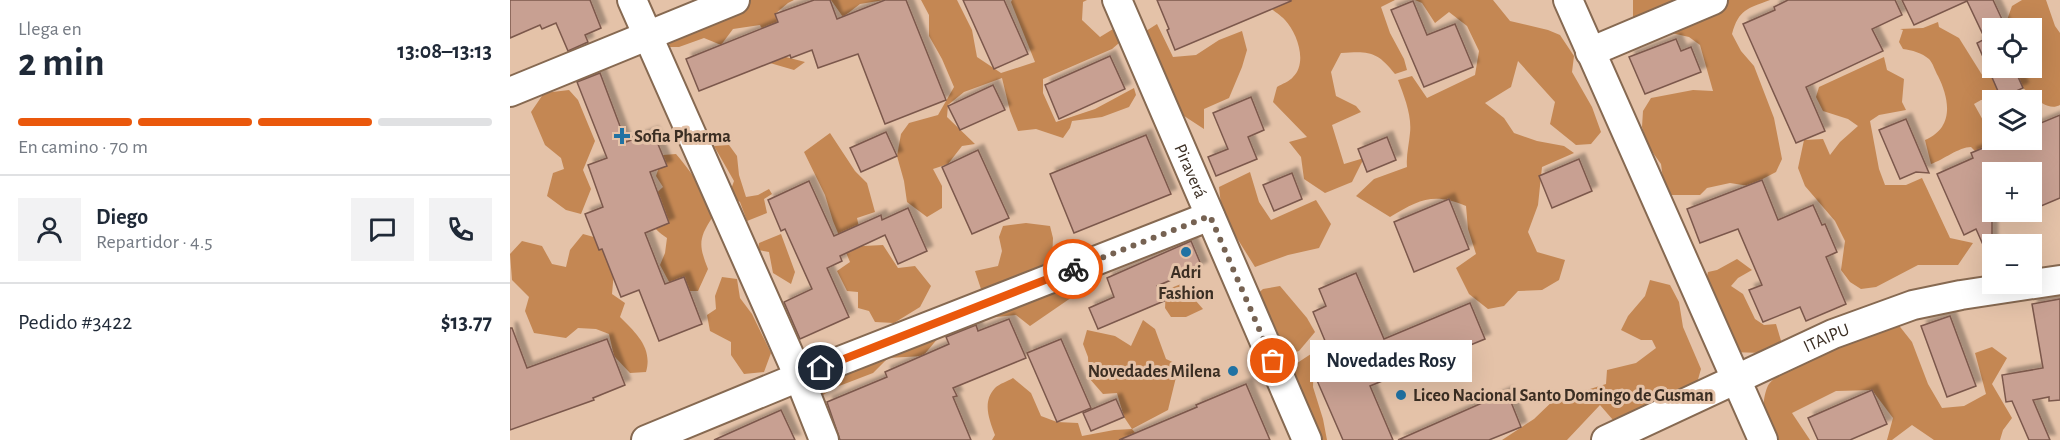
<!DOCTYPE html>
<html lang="es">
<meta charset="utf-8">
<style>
:root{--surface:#fff;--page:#f2f2f3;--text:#1f2937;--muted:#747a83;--line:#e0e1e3;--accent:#ea580c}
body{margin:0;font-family:"Alegreya Sans",sans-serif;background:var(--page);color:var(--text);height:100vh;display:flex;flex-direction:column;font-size:22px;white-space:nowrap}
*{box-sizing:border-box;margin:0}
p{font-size:20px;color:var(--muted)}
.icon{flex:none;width:33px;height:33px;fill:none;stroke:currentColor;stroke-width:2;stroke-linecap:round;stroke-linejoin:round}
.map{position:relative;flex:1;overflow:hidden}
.sheet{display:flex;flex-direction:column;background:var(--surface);width:510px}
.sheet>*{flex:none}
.tools{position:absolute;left:1472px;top:18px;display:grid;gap:12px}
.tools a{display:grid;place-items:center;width:60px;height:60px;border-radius:0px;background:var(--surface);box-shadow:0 6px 24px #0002;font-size:30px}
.pin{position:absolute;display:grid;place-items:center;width:51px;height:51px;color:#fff;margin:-26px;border:3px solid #fff;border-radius:50%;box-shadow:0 2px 6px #0007}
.courier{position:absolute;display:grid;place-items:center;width:60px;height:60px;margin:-30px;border:4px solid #ea580c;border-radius:50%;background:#fff;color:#222;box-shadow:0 2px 8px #0007}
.bubble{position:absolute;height:42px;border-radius:0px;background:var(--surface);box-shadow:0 6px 24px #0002;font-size:20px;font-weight:600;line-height:42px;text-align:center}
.head em{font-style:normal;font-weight:600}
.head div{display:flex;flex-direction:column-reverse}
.head{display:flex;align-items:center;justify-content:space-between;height:102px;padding:0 18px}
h1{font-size:39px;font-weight:600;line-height:45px}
.bar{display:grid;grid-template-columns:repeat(4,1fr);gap:9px 6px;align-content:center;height:72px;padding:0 18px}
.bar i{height:8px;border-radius:4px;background:var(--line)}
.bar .on{background:var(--accent)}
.bar p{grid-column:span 4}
.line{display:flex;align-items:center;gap:15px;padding:0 18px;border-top:2px solid var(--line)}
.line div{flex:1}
.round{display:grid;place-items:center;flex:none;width:63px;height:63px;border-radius:0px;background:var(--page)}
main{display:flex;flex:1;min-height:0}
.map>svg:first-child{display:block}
.forest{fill:#c48753}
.building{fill:#c8a092;stroke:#7c584c;stroke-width:1.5;filter:url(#shadow)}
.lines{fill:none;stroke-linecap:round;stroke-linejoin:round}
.minor-casing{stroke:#866951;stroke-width:32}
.minor{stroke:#fff;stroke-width:28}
.done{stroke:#766252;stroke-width:6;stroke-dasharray:0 10.8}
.route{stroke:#ea580c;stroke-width:8}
.poi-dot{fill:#2072a3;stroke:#e4c2a8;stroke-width:2}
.labels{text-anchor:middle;stroke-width:6;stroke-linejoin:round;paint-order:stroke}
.poi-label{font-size:18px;font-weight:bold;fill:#3b2e23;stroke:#e4c2a8;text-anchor:start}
.street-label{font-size:18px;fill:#3b2e23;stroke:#e4c2a8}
</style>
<main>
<section class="sheet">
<div class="head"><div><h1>2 min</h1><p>Llega en</p></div><em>13:08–13:13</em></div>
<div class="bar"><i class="on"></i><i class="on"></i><i class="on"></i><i></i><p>En camino · 70 m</p></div>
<div class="line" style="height:108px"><a class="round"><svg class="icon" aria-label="person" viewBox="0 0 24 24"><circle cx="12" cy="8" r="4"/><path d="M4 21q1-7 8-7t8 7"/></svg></a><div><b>Diego</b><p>Repartidor · 4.5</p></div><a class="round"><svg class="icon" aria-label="chat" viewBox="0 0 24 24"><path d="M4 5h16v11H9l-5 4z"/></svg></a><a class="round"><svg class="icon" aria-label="phone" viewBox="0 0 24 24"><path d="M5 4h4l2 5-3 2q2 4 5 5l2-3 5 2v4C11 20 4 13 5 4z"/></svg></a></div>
<div class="line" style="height:78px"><div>Pedido #3422</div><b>$13.77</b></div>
</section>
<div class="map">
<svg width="1550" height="440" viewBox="0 0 1550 440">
<defs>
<filter id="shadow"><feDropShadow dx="5.5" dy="-5.5" stdDeviation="1.5" flood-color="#0004"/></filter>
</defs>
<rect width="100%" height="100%" fill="#e4c2a8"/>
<g class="forest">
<path d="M227,0h57l-6,3 -13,11 7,19 4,24 19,5 -11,8 -24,-7 -1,-20 -9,-18 -27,4 -12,16 -17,-7 -25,9h-10l1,-9z"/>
<path d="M321,0h53l-24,4 -17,13z"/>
<path d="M411,0h36l15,30 5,27 24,16 34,-11 -24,-60 1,-2h75l-4,2 -1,18 18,17 18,-11 8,11 -14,12 -69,30v14l13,29 39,-13 39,-21 2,7 -7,12 -27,10 -30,4 -2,7 -7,10 -27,-9 -18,2 -8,-20 -8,-33 -38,14 -16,13 -1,12 28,27 -13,2 -14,18 -15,5 9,17v22l-15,9 -20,-15 -3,-21 -7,-25 4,-22 8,-11 29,-8 16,-28 -12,-28 -13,-23v-21z"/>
<path d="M755,0h130l-14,7 9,26 14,26 3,11 -12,4c-18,-23 -26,-23 -54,-21l-10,19 5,24 20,10 5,6 -29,13 12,39 20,-6 -12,24 -27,11 -21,-14 -3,-22 -12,-15 18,-5 -34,-35 4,-15c5,-3 13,-6 16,-10 15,-15 4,-44 -8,-57 -7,-8 -16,-10 -20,-20z"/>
<path d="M905,0h78l17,21 38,9 12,5 14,21 -2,16 20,35 9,25 -10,12 -15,1 -26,-21 5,-22 -37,-41 -7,26 -26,16 19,15 10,15 23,8 27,5 10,7 -32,14 -4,38 -10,27 9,20 28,8 -6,20 -17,10 -24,1 -14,15 -16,3 -19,-15 -13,-26 20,-14 -8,-25 -2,-23c-33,-14 -47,-6 -76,11l-34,-21 18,-17 33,-12c-1,-12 2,-22 3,-34 2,-18 -6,-37 -12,-53l14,-4 15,22 48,-23 4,-24 -12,-25 -18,-14 -14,11 -13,-20z"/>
<path d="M1123,0h46l-46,21z"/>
<path d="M1213,0h47c-23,9 -31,9 -38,34l9,17 13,15 20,52 8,41 -6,13 -27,14 -19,-3 -23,5 -7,7h-29l-8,-16 -2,-15 -13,-18 -6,-19 1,-16 8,-13 42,-8 20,1 -13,-46 -11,-8 -22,-5z"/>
<path d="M1512,0h24l9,26 5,7v72c-13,7 -27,-9 -37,-17l-20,9 -22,3 -7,4 16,29 -1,27 -9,-4 -9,-9c-12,0 -28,13 -40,17l-6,-24c29,-12 25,-40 13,-64 -3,-5 -5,-13 -9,-17 -7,-6 -17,-9 -26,-10l-4,-7 4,-12 -3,-1 23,-1 15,-6 1,5 20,11 25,40h19l21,-5 4,-5h3v-6l6,-10 -6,-24h-3l-4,-5 -11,2 -6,-5 5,-14z"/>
<path d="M647,24l16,33 23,-2 23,-15 23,-9 5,19 -5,17 -13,31 -25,11v20l-26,-17 -32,-81z"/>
<path d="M1374,57l3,13 17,9 -2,23 4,8 -27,5 -9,6 9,48 6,16h21l16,-7 28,60 23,5 -15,22h-40l-42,22 -15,2 -11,-7 -9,-12 4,-29 -10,-20 -30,-35 -7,-18 6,-28 19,-1 7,16 10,-13 18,-16 -10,-7 -25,-8 -7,-14 3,-10z"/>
<path d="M59,90l9,10 17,41 -12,29 8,19 -10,25 -15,-4 -19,-14 6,-23 11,-4 -3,-11 -16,-13 -14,-33 13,-19z"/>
<path d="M320,133l25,38 12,12 8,29 -18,6 6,28 20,-1 15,23 17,-2 16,20 -11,21 -26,16 -19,-1 -6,-11 -11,-3v-16l-11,-1 -10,-20 13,-9 -17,-41 -8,-26 -21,-43z"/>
<path d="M219,145l8,11 2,19 7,22 12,-2 11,-6 3,5 -8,5 3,14 -20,8 -7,-19 -11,-7 5,-14 -20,-35z"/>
<path d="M166,154c16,19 32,40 36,64 -14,21 -13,28 -4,51l-10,22h-24l-14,-26 5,-12 2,-15c-19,-13 -17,-17 -17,-39l13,-12 -7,-11 7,-21z"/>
<path d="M740,172l9,30 12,18 45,-20 15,24 -12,24 -31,7 -33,12 -33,-53 -3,-27z"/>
<path d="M516,223l24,3 3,12 -1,23 -70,31 -7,-21 23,-5 4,-15 -3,-14 4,-11z"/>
<path d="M73,234l25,7 7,19 -3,34 13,9 -5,14c16,16 33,31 26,55l-16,1 -16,-17 -5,-22 -13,-5 -18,-1 -12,10 -32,-5 -9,-22 4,-14 -17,-17 -2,-26 12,-13 20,5 10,18 14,3 4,-17z"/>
<path d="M271,234l14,38 -4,12 -18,-11 -4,-21 -11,-2 1,-7z"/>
<path d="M1227,259l15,11 -14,8 -7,8 12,8 12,25 9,6 12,-1 6,20 -18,9 -35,-1 -23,-72 2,-8 9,-2z"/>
<path d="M212,277l15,2 3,19 12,16 19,39 -7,19 -20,2 -13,-19v-13l-21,-11 -3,-16 9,-6 -1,-13z"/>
<path d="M1140,280l20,5 9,17 4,25 18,42 -4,14 -27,16 -57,21 -13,-15 -33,35h-65l32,-21 25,-24 31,-6 16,-5 1,-14 29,-7 20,-15 -4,-8h-11l-20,-10 7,-14 17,-20z"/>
<path d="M671,284l22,25 -17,8h-15l-6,-9 1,-18z"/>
<path d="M770,286l27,32 8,14 -16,19 -17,5 -34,-54 15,-13z"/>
<path d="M551,287l17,6 -48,33 -14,-11 -30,3 -47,19 -16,19 -35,2 -15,15 -39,15 -14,9 1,-24z"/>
<path d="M633,320l12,9 11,30 13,6 -11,45 -36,19 9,11h-149l3,-5c-6,-16 -13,-33 0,-47 4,-4 13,-7 18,-10l18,15 10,23 16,6 21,1 4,13 32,-6 18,-1 -8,-12 -7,-24 -14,1 -14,-16 -1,-21 -5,-13 4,-14 28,6 16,10z"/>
<path d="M1387,323l15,19 16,42 14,24 22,-2 22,-12 -11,-41 17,-6 15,11 -15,26 20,34 -9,12 -3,10h-66l-22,-15 -20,15h-5l6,-22 -21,-28 -36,1 -44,22 18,27h-31c-2,-12 -13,-22 -15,-34 -1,-5 2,-18 5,-22 24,-28 92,-49 128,-61z"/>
<path d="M804,352l-1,35 10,32 4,21h-11l-28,-71z"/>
</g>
<g class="building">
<path d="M0,0h80l11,28 -16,7 3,7 -20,9 -12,-28 -14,6 -2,-4 -30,13z"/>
<path d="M304,0h16l7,19 48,-19h21l40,100 -61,24 -27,-70 -40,14 -6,-18 -21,8 -1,-3 -91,36 -13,-32 92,-37 -3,-8z"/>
<path d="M453,0h41l24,54 -34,15z"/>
<path d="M647,0h134v1l-116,49 -8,-20 2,-1z"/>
<path d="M1278,0h107l7,15 -30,14 11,22 -77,36 19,44 -29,12 -53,-119 32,-14 -1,-3z"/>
<path d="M1392,0h91l13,28h-14v40h24h-2l9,20 -22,10 -24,-55 8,-4 -18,-38 -53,24z"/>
<path d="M903,1l14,34 28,-11 18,43 -49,20 -33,-77z"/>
<path d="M1166,39l5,12 10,-4 10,25 -56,22 -16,-37z"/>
<path d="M600,56l15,33 -66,30 -14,-34z"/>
<path d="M90,73l26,69 27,-10 14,34 -17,6 19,51 -24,10 20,51 19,-7 18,47 -43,17 -20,-51 -18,7 -19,-48 -3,1 -14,-36 18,-7 -15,-42 19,-7 -30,-76z"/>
<path d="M483,85l12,25 -45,20 -12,-24z"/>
<path d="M741,97l13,33 -16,7 9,22 -41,17 -8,-19 20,-8 -15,-36z"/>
<path d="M1550,115v83l-19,8 -2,-6 -8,3v-31h-23l-1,-6 -15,1v98l-16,-36 -12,6 -27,-61 36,-16 -2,-5 31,-13h29v-13z"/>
<path d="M1396,119l23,54 -13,-1 -16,7 -21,-49z"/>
<path d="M376,132l11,24 -36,16 -11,-24z"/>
<path d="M636,135l25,59 -97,39 -24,-59z"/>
<path d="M877,137l9,23 -29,12 -9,-23z"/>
<path d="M468,150l31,68 -37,16 -30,-67z"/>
<path d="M1069,159l13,32 -40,17 -13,-32z"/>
<path d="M782,173l10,26 -28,12 -11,-26z"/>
<path d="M1252,180l16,40 35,-15 9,20 3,-1 12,28 -11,5 20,47 -40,17 -6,-14 -37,15 -14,-32 13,-5 -24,-56 -38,14 -13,-34z"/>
<path d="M299,181l25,55 47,-21 1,5 26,-12 19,43 -29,13 -13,-29 -45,21 2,5 -15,7 22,49 -49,22 -16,-37 28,-13 -27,-60 -4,2 -13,-31z"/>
<path d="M939,199l20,50 -55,23 -20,-50z"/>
<path d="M681,241l11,26 -45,19 7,15 -66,28 -9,-21 25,-11 -7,-19z"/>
<path d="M846,273l28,66 86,-36 15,36 -115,47 23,54h-50l-31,-71 21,-9 -20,-48 13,-6 -7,-17z"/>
<path d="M1550,299v101l-11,1v-4l-16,3 17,40h-21l-17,-39 -6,1 -4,-27 41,-7 -11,-64z"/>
<path d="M1440,316l26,70 -29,11 -26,-71z"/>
<path d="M499,319l17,39 -73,30 4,8 -4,1 18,43h-131l-13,-38 60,-25 -2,-5 64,-28 -3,-7 30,-12 2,6z"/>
<path d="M0,328h2l15,40 80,-29 18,46 -32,13 1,2 -84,30z"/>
<path d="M551,339l30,69 -34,14 -30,-69z"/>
<path d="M736,384l24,56h-151l78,-33 -1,-2z"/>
<path d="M1362,390l15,34 -37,16h-32l-10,-22z"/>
<path d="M997,392l14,35 -32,13h-91z"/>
<path d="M606,399l8,18 -33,14 -8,-18z"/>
<path d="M271,410l14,30h-81z"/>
</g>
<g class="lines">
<g class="minor-casing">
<g id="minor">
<path d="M122,0l167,377 25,63"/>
<path id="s1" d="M607,0l190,440"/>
<path d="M1058,0l195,440"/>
<path d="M1080,52l123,-52"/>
<path d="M0,92l225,-92"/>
<path d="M136,440l153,-63 411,-161"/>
<path id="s2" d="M1096,440l227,-106 80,-29 48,-10 99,-15"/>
</g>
</g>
<use href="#minor" class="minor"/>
</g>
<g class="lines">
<path class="done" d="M563,269l137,-53 63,145"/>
<path class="route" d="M311,368l252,-99"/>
</g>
<g class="poi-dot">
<path d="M109 127h6v6h6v6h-6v6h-6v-6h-6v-6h6z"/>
<circle cx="676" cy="252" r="6"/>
<circle cx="723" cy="371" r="6"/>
<circle cx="891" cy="395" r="6"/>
</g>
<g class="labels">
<g class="poi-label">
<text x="124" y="142">Sofia Pharma</text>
<text x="676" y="278" text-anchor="middle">Adri<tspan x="676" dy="21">Fashion</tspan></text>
<text x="711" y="377" text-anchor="end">Novedades Milena</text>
<text x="903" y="401">Liceo Nacional Santo Domingo de Gusman</text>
</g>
<g class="street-label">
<text dy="6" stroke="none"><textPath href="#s1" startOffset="186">Piraverá</textPath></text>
<text dy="6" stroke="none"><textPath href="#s2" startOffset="243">ITAIPU</textPath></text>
</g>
</g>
</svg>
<div class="tools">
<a><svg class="icon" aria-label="locate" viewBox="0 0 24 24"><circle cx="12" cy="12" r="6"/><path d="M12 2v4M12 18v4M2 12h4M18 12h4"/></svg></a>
<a><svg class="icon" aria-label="layers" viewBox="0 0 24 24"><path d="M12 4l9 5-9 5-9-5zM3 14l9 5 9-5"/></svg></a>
<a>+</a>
<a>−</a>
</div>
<div class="pin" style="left:763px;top:361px;background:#ea580c"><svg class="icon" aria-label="bag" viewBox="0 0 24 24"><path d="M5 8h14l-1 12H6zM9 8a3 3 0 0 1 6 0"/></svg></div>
<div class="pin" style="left:311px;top:368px;background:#1f2937"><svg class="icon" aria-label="home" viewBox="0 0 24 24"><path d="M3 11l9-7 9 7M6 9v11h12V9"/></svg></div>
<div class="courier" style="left:563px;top:269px"><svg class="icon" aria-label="bike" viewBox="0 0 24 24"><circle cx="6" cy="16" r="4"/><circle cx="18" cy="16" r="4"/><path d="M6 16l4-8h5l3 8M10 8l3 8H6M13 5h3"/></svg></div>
<div class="bubble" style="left:800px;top:340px;width:162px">Novedades Rosy</div>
</div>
</main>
